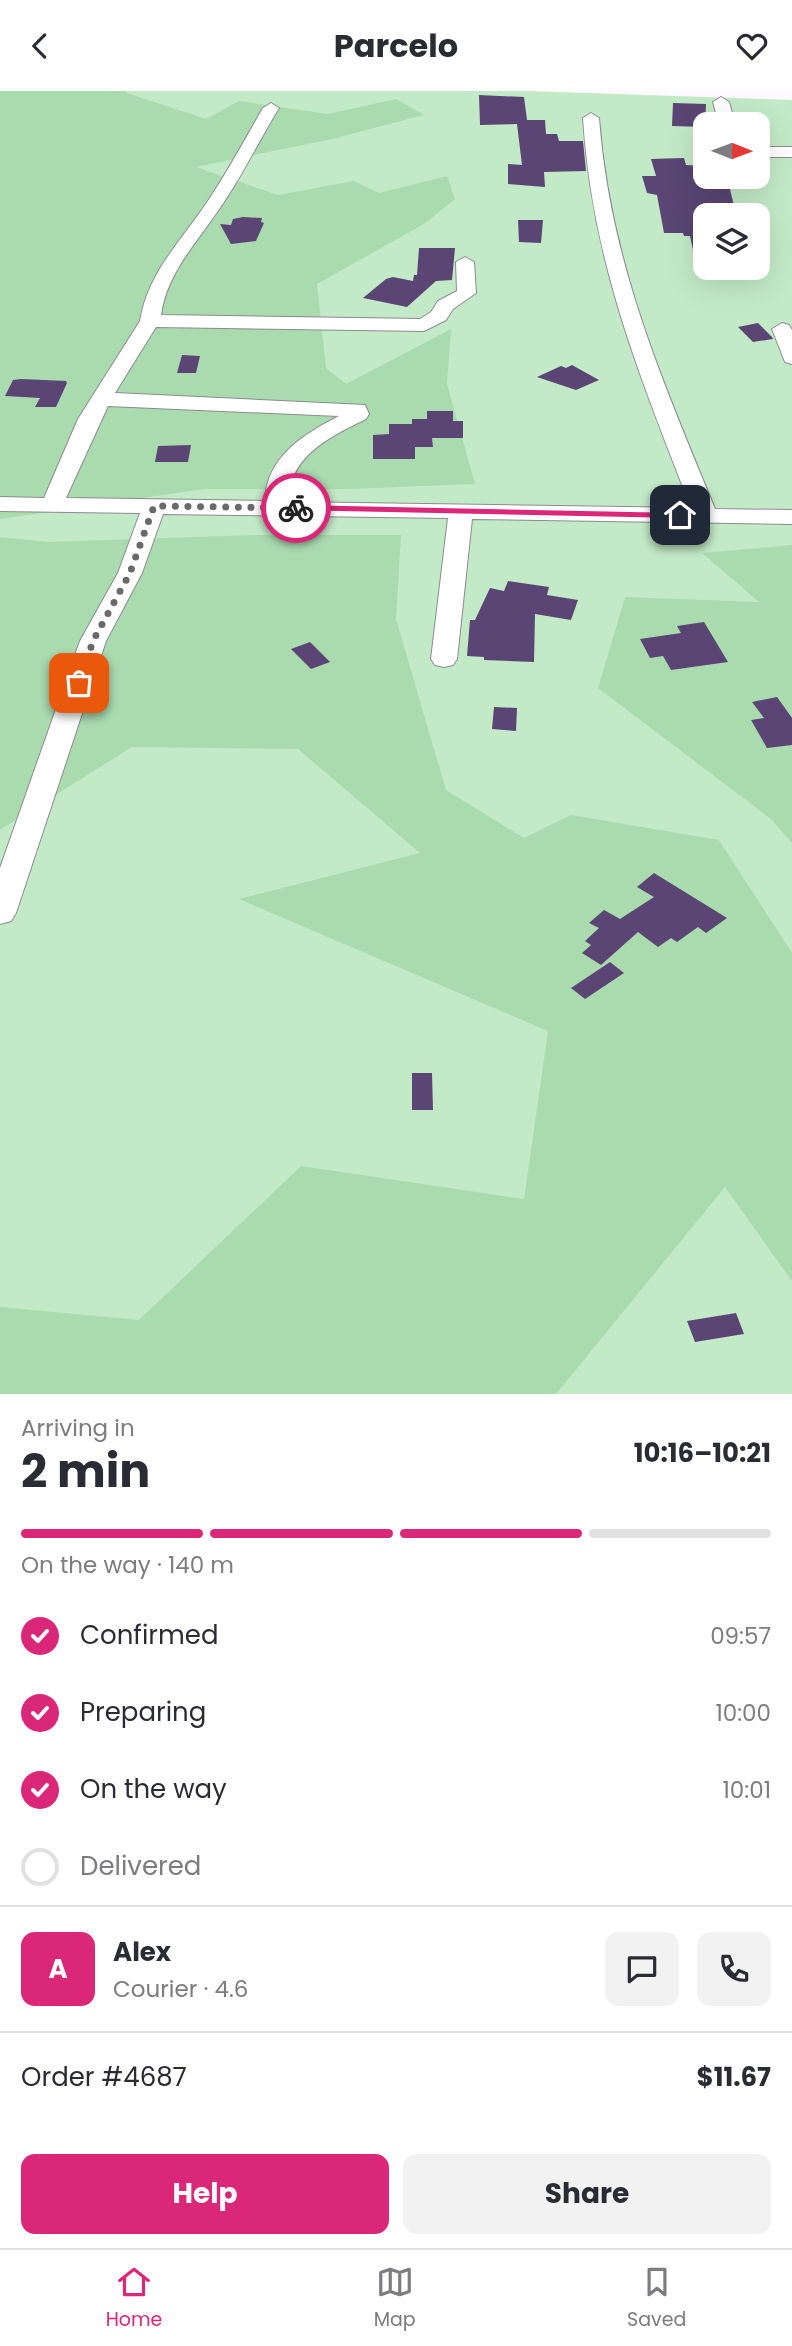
<!DOCTYPE html>
<meta charset="utf-8">
<style>
:root{--surface:#fff;--page:#f2f2f3;--text:#2b2b33;--muted:#7c7c81;--line:#e1e1e2;--accent:#db2777}
body{margin:0;font-family:Poppins,sans-serif;background:var(--page);color:var(--text);height:100vh;display:flex;flex-direction:column;font-size:26px;white-space:nowrap}
*{box-sizing:border-box;margin:0}
p{font-size:23px;color:var(--muted)}
.icon{flex:none;width:38px;height:38px;fill:none;stroke:currentColor;stroke-width:2;stroke-linecap:round;stroke-linejoin:round}
.map{position:relative;height:1303px;overflow:hidden}
.sheet{display:flex;flex-direction:column;background:var(--surface);flex:1}
.sheet>*{flex:none}
.needle{width:46px;rotate:91deg}
.tools{position:absolute;left:693px;top:21px;display:grid;gap:14px}
.tools a{display:grid;place-items:center;width:77px;height:77px;border-radius:14px;background:var(--surface);box-shadow:0 7px 28px #0002;font-size:35px}
.pin{position:absolute;display:grid;place-items:center;width:60px;height:60px;color:#fff;margin:-30px;border-radius:14px;box-shadow:0 4px 10px #0006}
.courier{position:absolute;display:grid;place-items:center;width:70px;height:70px;margin:-35px;border:5px solid #db2777;border-radius:50%;background:#fff;color:#222;box-shadow:0 2px 9px #0007}
.head em{font-style:normal;font-weight:700}
.head div{display:flex;flex-direction:column-reverse}
.head{display:flex;align-items:center;justify-content:space-between;height:119px;padding:0 21px}
h1{font-size:46px;font-weight:700;line-height:52px}
.bar{display:grid;grid-template-columns:repeat(4,1fr);gap:10px 7px;align-content:center;height:84px;padding:0 21px}
.bar i{height:9px;border-radius:5px;background:var(--line)}
.bar .active{background:var(--accent)}
.bar p{grid-column:span 4}
.line{display:flex;align-items:center;gap:18px;padding:0 21px;border-top:2px solid var(--line)}
.line div{flex:1}
.round{display:grid;place-items:center;flex:none;width:74px;height:74px;border-radius:14px;background:var(--page)}
ol{padding:0 21px;list-style:none}
li{display:flex;align-items:center;gap:21px;height:77px}
li p{margin-inline-start:auto}
li .icon{padding:7px;border-radius:50%;background:var(--accent);color:#fff;stroke-width:4}
li:last-child{color:var(--muted)}
li i{width:38px;height:38px;border:4px solid var(--line);border-radius:50%}
.button{display:flex;gap:14px;margin-top:auto;padding:14px 21px}
.button a{flex:1;height:80px;border-radius:14px;background:var(--accent);color:#fff;font-size:28px;font-weight:700;line-height:80px;text-align:center}
.button a+a{background:var(--page);color:var(--text)}
header{display:flex;justify-content:space-between;align-items:center;height:91px;padding:0 21px;background:var(--surface);font-size:32px;font-weight:700}
.dock{display:flex;justify-content:space-around;align-items:center;height:98px;border-top:2px solid var(--line);background:var(--surface);font-size:19px;color:var(--muted)}
.dock a{display:grid;justify-items:center;gap:4px}
.dock .active{color:var(--accent)}
.map>svg:first-child{display:block}
.green{fill:#c3eac6;fill-rule:evenodd}
.forest{fill:#aadbaf}
.building{fill:#5a4574}
.lines{fill:none;stroke-linecap:round;stroke-linejoin:round}
.minor-casing{stroke:#8c8a90;stroke-width:2}
.minor{fill:#fff;fill-rule:evenodd}
.route{fill:#db2777}
.done{stroke:#6a686b;stroke-width:7;stroke-dasharray:0 12.6}
</style>
<header><svg class="icon" aria-label="back" viewBox="0 0 24 24"><path d="M15 5l-7 7 7 7"/></svg>Parcelo<svg class="icon" aria-label="heart" viewBox="0 0 24 24"><path d="M12 20l-8-8c-3-5 5-10 8-4 3-6 11-1 8 4z"/></svg></header>
<div class="map">
<svg width="792" height="1303" viewBox="0 0 792 1303">
<rect width="100%" height="100%" fill="#fcfaff"/>
<path class="green" d="M0,0h528l264,9v1294h-792zM705,33h53v53h-53zM705,124h53v53h-53z"/>
<g class="forest">
<path d="M0,0h127v2l79,26 33,-18 89,13 68,-15 28,16 -92,24 -136,28 82,28 76,-14 25,12 68,-17 8,23 -31,25 -107,60 9,84 20,16 105,-55 -4,55 28,100 -127,5h-144l-204,30z"/>
<path d="M254,444h147l-5,84 50,171 78,48 47,-23 148,25 73,113v328l-67,-94 -169,207h-556v-87l139,13 162,-154 223,33 24,-168 -309,-132 181,-46 -122,-104 -166,-2 -132,83v-293l49,5z"/>
<path d="M792,454v298l-21,-24 -173,-131 27,-91 134,5 -57,-49z"/>
</g>
<g class="building">
<path d="M479,4l45,2 3,23h18l1,14h11l2,7h24l3,30 -42,1 1,15 -37,-3v-20l14,1 -5,-41 -37,1z"/>
<path d="M673,12l33,1 -1,23 -33,-1z"/>
<path d="M684,67l2,7 19,1v11h22l9,37 -31,1v57l-7,1 -8,-37h-6l-1,-3h-19l-7,-38 -10,-2 -5,-17h14l-5,-17z"/>
<path d="M243,126l19,1 -1,4 3,1 -8,18 -25,3 -11,-20 11,1 2,-6z"/>
<path d="M518,129h25l-2,23 -22,-1z"/>
<path d="M419,157h36l-3,32 -16,1 -29,26 -44,-9 23,-19 7,-2 20,4 1,-6h3z"/>
<path d="M758,232l14,14 1,2 -20,3 -15,-15z"/>
<path d="M182,264l18,1 -4,17h-19z"/>
<path d="M572,274l27,15 -23,10 -39,-13 24,-11 5,2z"/>
<path d="M21,288l45,2 1,2 -11,24h-21l5,-9 -35,-2 8,-16z"/>
<path d="M427,320h26v10h10v17h-31l1,9h-18v12h-42v-24l16,-1v-10h23v-5h15z"/>
<path d="M191,354l-3,17h-33l3,-16z"/>
<path d="M508,490l41,6 -2,8 31,5 -7,20 -36,-6 -1,48 -50,-2v-3l-17,-1 3,-36h5l15,-32 14,3z"/>
<path d="M704,531l24,40 -57,8 -8,-14 -13,2 -10,-19 41,-6 -4,-7z"/>
<path d="M310,551l20,20 -19,7 -20,-20z"/>
<path d="M777,606l15,21v27l-25,3 -16,-28 13,-2 -12,-16z"/>
<path d="M494,616l23,1 -1,23 -24,-2z"/>
<path d="M654,782l73,45 -21,15 -8,-6 -21,15 -6,-4 -13,9 -20,-15 -37,33 -19,-12 9,-8 -6,-4 14,-13 -10,-5 15,-13 16,9 34,-22 -17,-10z"/>
<path d="M610,871l14,11 -39,26 -14,-11z"/>
<path d="M412,982h20l1,37h-21z"/>
<path d="M736,1222l8,21 -49,8 -8,-21z"/>
</g>
<g class="lines">
<g class="minor-casing">
<g id="minor">
<path d="M721,6l8,5 6,22h-16l-6,-22z"/>
<path d="M271,12l8,5c-19,31 -35,64 -55,94 -24,37 -57,69 -63,113l259,4 11,-7 7,-11 19,-10 -1,-29 9,-5 9,5 2,31 -23,16 -7,11 -22,11 -268,-4 -41,66 250,12 4,9 -3,5c-36,18 -78,37 -77,83l402,6c-51,-132 -99,-246 -108,-390l8,-5 8,5c11,144 62,259 116,391l77,1v14l-320,-5 -15,140 -4,6 -9,2 -9,-2 -4,-6 17,-141 -285,-4 -21,59 -36,68 -90,272 -5,8 -11,3v-56l80,-227 38,-68 22,-60 -140,-2v-14l44,1 34,-79 62,-98c8,-49 42,-81 68,-120 20,-30 37,-62 55,-93zM108,315l231,10c-35,18 -73,41 -74,85l-199,-3z"/>
<rect x="758" y="56" width="34" height="10"/>
<path d="M782,232l7,2 3,5v34l-7,-2 -13,-33z"/>
</g>
</g>
<use href="#minor" class="minor"/>
</g>
<path class="route" d="M296,414l384,8 5,2 -5,3 -388,-8 -1,-2z"/>
<g class="lines">
<path class="done" d="M79,592l14,-42 37,-68 24,-67 142,2"/>
</g>
</svg>
<div class="tools">
<a><svg class="needle" viewBox="-14 -14 28 28"><path d="M0-13l5 13h-10z" fill="#e53935"/><path d="M0 13l5-13h-10z" fill="#7c7c81"/></svg></a>
<a><svg class="icon" aria-label="layers" viewBox="0 0 24 24"><path d="M12 4l9 5-9 5-9-5zM3 14l9 5 9-5"/></svg></a>
</div>
<div class="pin" style="left:79px;top:592px;background:#ea580c"><svg class="icon" aria-label="bag" viewBox="0 0 24 24"><path d="M5 8h14l-1 12H6zM9 8a3 3 0 0 1 6 0"/></svg></div>
<div class="pin" style="left:680px;top:424px;background:#1f2937"><svg class="icon" aria-label="home" viewBox="0 0 24 24"><path d="M3 11l9-7 9 7M6 9v11h12V9"/></svg></div>
<div class="courier" style="left:296px;top:417px"><svg class="icon" aria-label="bike" viewBox="0 0 24 24"><circle cx="6" cy="16" r="4"/><circle cx="18" cy="16" r="4"/><path d="M6 16l4-8h5l3 8M10 8l3 8H6M13 5h3"/></svg></div>
</div>
<section class="sheet">
<div class="head"><div><h1>2 min</h1><p>Arriving in</p></div><em>10:16–10:21</em></div>
<div class="bar"><i class="active"></i><i class="active"></i><i class="active"></i><i></i><p>On the way · 140 m</p></div>
<ol>
<li><svg class="icon" aria-label="check" viewBox="0 0 24 24"><path d="M5 12l5 5 9-10"/></svg>Confirmed<p>09:57</p></li>
<li><svg class="icon" aria-label="check" viewBox="0 0 24 24"><path d="M5 12l5 5 9-10"/></svg>Preparing<p>10:00</p></li>
<li><svg class="icon" aria-label="check" viewBox="0 0 24 24"><path d="M5 12l5 5 9-10"/></svg>On the way<p>10:01</p></li>
<li><i></i>Delivered</li>
</ol>
<div class="line" style="height:126px"><b class="round" style="background:var(--accent);color:#fff">A</b><div><b>Alex</b><p>Courier · 4.6</p></div><a class="round"><svg class="icon" aria-label="chat" viewBox="0 0 24 24"><path d="M4 5h16v11H9l-5 4z"/></svg></a><a class="round"><svg class="icon" aria-label="phone" viewBox="0 0 24 24"><path d="M5 4h4l2 5-3 2q2 4 5 5l2-3 5 2v4C11 20 4 13 5 4z"/></svg></a></div>
<div class="line" style="height:91px"><div>Order #4687</div><b>$11.67</b></div>
<div class="button"><a>Help</a><a>Share</a></div>
</section>
<nav class="dock">
<a class="active"><svg class="icon" aria-label="home" viewBox="0 0 24 24"><path d="M3 11l9-7 9 7M6 9v11h12V9"/></svg>Home</a>
<a><svg class="icon" aria-label="map" viewBox="0 0 24 24"><path d="M3 6l6-2 6 2 6-2v14l-6 2-6-2-6 2zM9 4v14M15 6v14"/></svg>Map</a>
<a><svg class="icon" aria-label="saved" viewBox="0 0 24 24"><path d="M7 4h10v16l-5-4-5 4z"/></svg>Saved</a>
</nav>
